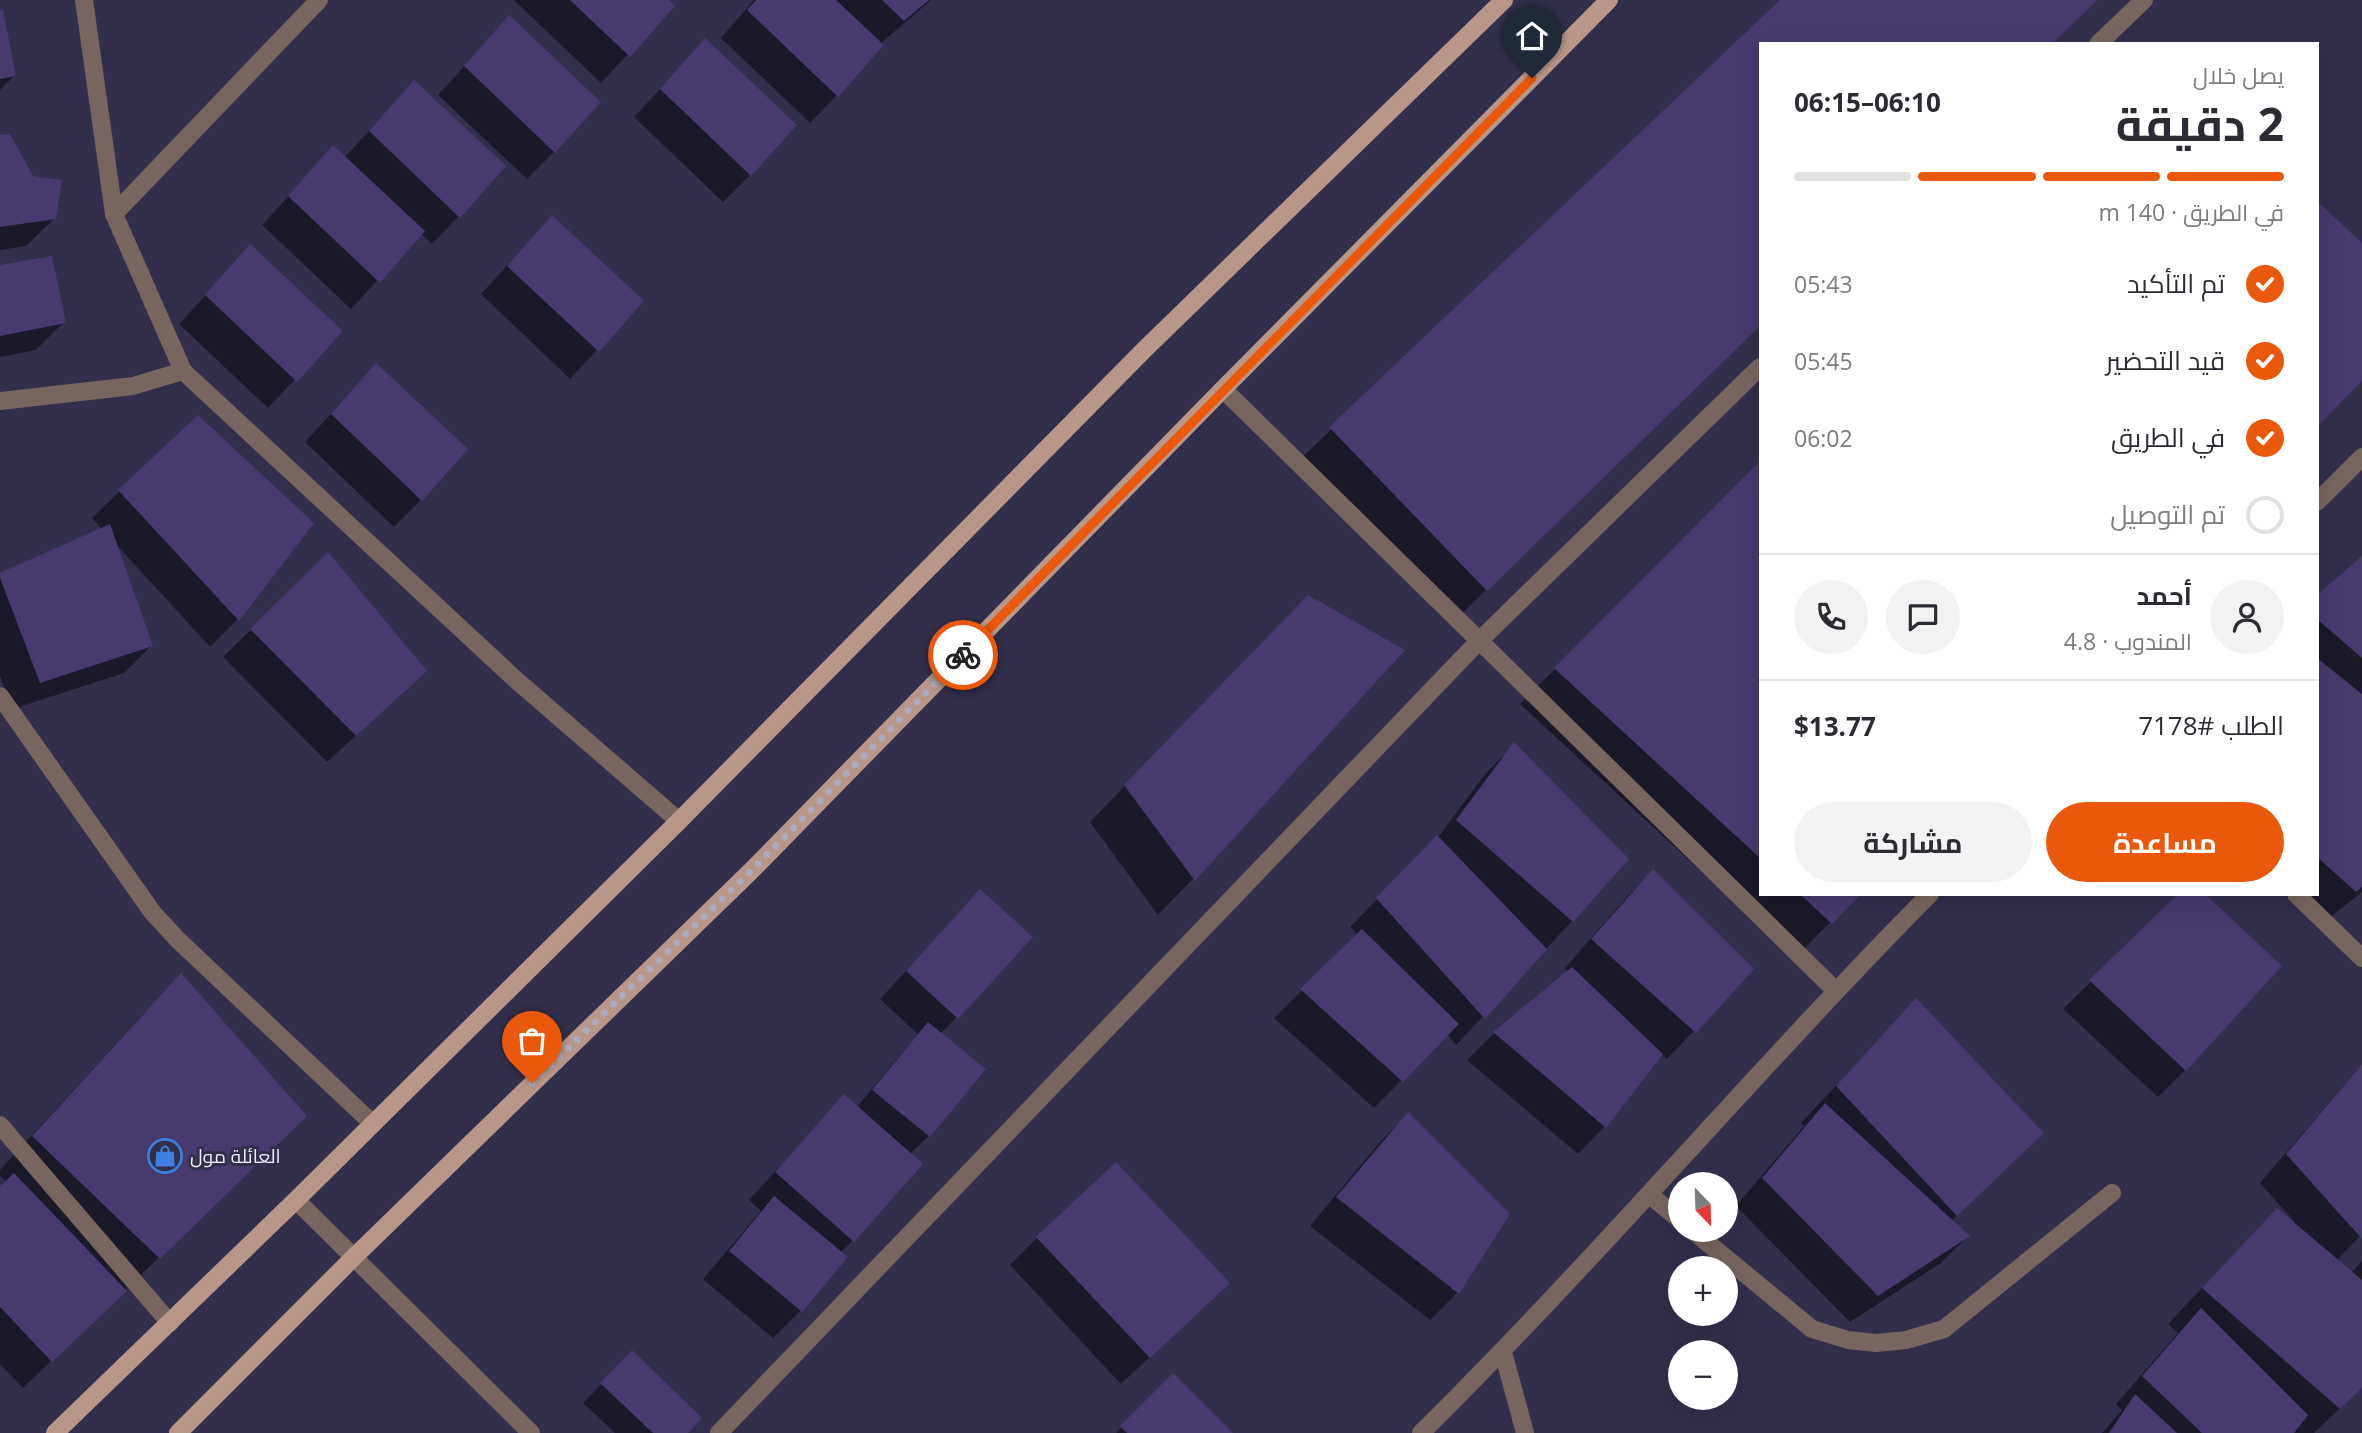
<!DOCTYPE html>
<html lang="ar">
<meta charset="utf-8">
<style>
:root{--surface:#fff;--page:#f2f2f3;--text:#2b2b33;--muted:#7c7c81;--line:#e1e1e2;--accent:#ea580c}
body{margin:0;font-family:"Open Sans",Cairo,sans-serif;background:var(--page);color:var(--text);direction:rtl;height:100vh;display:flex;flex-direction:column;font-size:26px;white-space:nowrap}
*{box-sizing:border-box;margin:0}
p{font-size:23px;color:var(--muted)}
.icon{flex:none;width:38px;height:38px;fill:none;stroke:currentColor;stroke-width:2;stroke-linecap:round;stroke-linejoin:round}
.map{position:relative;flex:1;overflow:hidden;direction:ltr}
.drawer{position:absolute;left:1759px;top:42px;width:560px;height:854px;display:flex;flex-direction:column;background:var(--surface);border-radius:0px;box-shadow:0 7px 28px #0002;direction:rtl}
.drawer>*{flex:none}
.needle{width:46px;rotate:157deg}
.tools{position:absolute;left:1668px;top:1172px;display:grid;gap:14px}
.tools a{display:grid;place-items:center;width:70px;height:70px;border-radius:50%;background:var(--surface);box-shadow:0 7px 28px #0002;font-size:35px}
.pin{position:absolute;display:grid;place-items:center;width:60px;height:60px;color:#fff;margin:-72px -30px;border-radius:50% 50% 50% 0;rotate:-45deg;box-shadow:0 0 7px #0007}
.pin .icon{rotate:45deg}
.courier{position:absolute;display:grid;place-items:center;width:70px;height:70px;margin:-35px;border:5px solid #ea580c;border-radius:50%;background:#fff;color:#222;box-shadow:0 2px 9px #0007}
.headline em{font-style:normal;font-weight:700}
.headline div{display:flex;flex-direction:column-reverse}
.headline{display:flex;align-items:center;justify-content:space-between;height:119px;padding:0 35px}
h1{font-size:46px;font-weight:700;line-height:52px}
.bar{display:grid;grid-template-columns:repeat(4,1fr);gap:10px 7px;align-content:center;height:84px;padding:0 35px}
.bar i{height:9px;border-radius:5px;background:var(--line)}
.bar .on{background:var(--accent)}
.bar p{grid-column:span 4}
.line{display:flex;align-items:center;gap:18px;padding:0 35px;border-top:2px solid var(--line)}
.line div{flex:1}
.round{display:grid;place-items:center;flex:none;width:74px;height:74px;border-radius:37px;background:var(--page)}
ol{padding:0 35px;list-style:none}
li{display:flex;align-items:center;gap:21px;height:77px}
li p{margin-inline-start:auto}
li .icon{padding:7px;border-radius:50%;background:var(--accent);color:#fff;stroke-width:4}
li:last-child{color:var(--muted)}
li i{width:38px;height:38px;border:4px solid var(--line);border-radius:50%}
.button{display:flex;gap:14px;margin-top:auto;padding:14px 35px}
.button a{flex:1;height:80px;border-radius:42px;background:var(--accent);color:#fff;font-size:28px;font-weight:700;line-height:80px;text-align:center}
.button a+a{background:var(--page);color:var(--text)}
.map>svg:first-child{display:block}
.shadow{fill:#0007}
.building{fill:#48396f}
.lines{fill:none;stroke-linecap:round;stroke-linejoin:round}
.minor{stroke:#76665f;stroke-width:18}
.primary{stroke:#b7978a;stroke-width:18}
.done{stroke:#acaabe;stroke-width:7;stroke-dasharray:0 12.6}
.route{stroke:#ea580c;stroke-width:9}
.labels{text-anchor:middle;stroke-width:6;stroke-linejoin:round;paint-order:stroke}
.poi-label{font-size:19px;fill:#eeedfc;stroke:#322f4b;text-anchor:start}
</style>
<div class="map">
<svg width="2362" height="1433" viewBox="0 0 2362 1433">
<rect width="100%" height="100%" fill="#322f4b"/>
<g class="shadow">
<path d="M514,0h152l7,6 -72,77z"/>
<path d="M754,0h177l-51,44 -43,51 -27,28 -89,-85z"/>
<path d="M1783,0h311l-334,44v280l-310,301 -155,-161z"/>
<path d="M0,12l15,63 -15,15z"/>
<path d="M509,18l45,134 -27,27 -89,-84z"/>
<path d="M705,41l45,134 -27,27 -89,-85z"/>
<path d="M414,82l45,134 -27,28 -11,-11 -70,76 -89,-84 71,-77 11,10z"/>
<path d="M0,137l54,82 -28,27 -26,4z"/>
<path d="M552,217l90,84 -72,78 -89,-85z"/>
<path d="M250,247l90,84 -72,77 -89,-84z"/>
<path d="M0,267l64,55 -28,28 -36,7z"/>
<path d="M376,365l45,135 -27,27 -89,-85z"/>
<path d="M1760,464v430h98l-63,64 -275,-254z"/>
<path d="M120,491l191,32 -74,97 -27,27 -95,-104 36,103 -27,27 -111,36 -13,-33v-102l103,-44 -11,-12z"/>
<path d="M328,554l69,144 -70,64 -104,-105z"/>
<path d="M2362,558v334l-43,34 -36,-32h34v-297z"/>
<path d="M1272,633l130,18 -209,228 -35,36 -68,-93z"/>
<path d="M1514,745l58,176 -116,124 -9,-11 -73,74 -100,-90 84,-83 -8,-8 88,-90 49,-65z"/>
<path d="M1653,871l99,98 -85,90 -6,-5 -56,72 -27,28 -111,-94 27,-27 75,-61 -4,-4 61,-70z"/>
<path d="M980,891l-23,126 -17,17 44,35 -55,67 -19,18 -57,86 -13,13 -39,57 -28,28 -70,-59 58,-68 -12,-11 95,-104 13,11 61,-73 -38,-35z"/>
<path d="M2181,894l4,176 -27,27 -95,-88z"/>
<path d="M1916,1001l90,167 -55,53 17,15 -27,27 -91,59 -114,-116 68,-80 -3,-3z"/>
<path d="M146,1011l123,141 -246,236 -23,-24v-175l7,-7 -7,-6v-6z"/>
<path d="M2362,1064v170l-26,27 15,12 11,-12v126l-48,46h-212l20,-23 -6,-6 62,-71 -10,-9 74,-78 53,-24 -35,-39z"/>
<path d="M1408,1114l100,100 -51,79 -27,27 -120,-94 71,-85z"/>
<path d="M1037,1238l163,72 -79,74 -111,-119z"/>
<path d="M632,1353l53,80h-70l-32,-30z"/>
<path d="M1173,1376l58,57h-115z"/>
</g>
<g class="building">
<path d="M570,0h99l6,6 -45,51z"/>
<path d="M756,0h80l48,45 -46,52 -91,-87z"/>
<path d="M882,0h47l-25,21z"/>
<path d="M1780,0h317l-45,44h-292v282l-273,265 -158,-164z"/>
<path d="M0,10h3l13,66 -16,3z"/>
<path d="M509,15l92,87 -46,51 -91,-87z"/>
<path d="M705,38l92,87 -46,51 -91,-87z"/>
<path d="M414,80l92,86 -46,52 -91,-87z"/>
<path d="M10,134l23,42 29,4 -6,39 -56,8v-92z"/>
<path d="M333,145l92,86 -45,52 -92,-87z"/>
<path d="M2317,201l45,42v138l-45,46z"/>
<path d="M552,215l92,86 -45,51 -92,-86z"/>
<path d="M250,244l93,87 -46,51 -92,-87z"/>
<path d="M52,256l14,67 -66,13v-71z"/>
<path d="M376,363l92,86 -46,52 -91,-87z"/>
<path d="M198,415l116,108 -75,98 -121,-131z"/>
<path d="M1760,461v397l-206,-190z"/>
<path d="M110,524l43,122 -113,37 -40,-105v-5z"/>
<path d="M328,552l99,119 -71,65 -106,-107z"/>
<path d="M2362,556v102l-45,-39v-24z"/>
<path d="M1308,595l97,55 -210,231 -71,-96z"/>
<path d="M2317,658l45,36v193l-6,5 -39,-35z"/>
<path d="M1514,742l115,117 -56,63 -117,-102z"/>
<path d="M1437,835l110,114 -62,70 -109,-121z"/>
<path d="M1653,869l101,100 -58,64 -105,-94z"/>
<path d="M980,889l53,48 -75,82 -52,-48z"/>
<path d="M1800,894h61l-29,30z"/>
<path d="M2178,894h27l77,72 -96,105 -97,-91z"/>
<path d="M1362,929l97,95 -56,58 -103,-93z"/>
<path d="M1572,967l91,87 -57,74 -113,-96z"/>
<path d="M181,973l126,143 -147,143 -128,-123z"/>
<path d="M1916,998l128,135 -87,83 -121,-130z"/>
<path d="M928,1022l58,47 -56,68 -58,-47z"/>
<path d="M2362,1064v175l-76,-85z"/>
<path d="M844,1094l79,70 -69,78 -79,-70z"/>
<path d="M1825,1103l145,133 -92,60 -116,-118z"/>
<path d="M1408,1112l102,102 -51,80 -123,-97z"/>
<path d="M1116,1162l114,121 -80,75 -114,-121z"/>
<path d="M14,1173l113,118 -75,71 -52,-55v-121z"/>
<path d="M774,1196l74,61 -46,55 -73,-61z"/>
<path d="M2277,1208l85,72v108l-22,21 -138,-121z"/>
<path d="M2201,1308l107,107 -14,18h-92l-60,-57z"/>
<path d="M632,1350l70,68 -14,15h-35l-53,-50z"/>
<path d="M1173,1373l60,60h-106l-7,-7z"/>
<path d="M2135,1394l42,39h-68z"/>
</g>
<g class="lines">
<g class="minor">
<path d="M84,0l30,214 69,157 332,308 164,142"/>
<path d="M2098,44l46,-44"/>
<path d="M114,214l205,-214"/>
<path d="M1223,389l612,601"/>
<path d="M0,401l133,-15 50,-15"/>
<path d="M2317,502l45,-45"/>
<path d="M0,696l153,217 25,27 195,184"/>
<path d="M2296,894l66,64"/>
<path d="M0,1125l170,198"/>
<path d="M1650,1195l30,25"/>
<path d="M296,1200l235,233"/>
<path d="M1692,1230l120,99 36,11 28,3 30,-3 38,-11 168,-136"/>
<path d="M1503,1352l22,81"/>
<path d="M719,1433l759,-791 282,-275"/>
<path d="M1421,1433c176,-174 335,-363 509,-539"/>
</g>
<g class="primary">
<path d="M55,1433l241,-233 383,-379 466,-472 359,-349"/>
<path d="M178,1433l175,-175 399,-388 471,-481 386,-389"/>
</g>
</g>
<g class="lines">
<path class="done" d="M532,1083l220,-213 211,-215"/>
<path class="route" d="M963,655l569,-577"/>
</g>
<defs>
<g id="shop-ring" transform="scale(1.75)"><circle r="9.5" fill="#322f4b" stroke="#3f7fe0" stroke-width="1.5"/><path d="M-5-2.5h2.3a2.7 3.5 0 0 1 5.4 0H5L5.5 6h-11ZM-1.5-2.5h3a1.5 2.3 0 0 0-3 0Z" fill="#3f7fe0"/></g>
</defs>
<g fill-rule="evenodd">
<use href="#shop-ring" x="165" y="1156"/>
</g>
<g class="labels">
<g class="poi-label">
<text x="190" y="1163">العائلة مول</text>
</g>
</g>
</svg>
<div class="tools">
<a><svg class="needle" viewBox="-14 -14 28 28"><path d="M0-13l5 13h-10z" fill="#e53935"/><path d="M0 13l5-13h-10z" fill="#7c7c81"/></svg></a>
<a>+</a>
<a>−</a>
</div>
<div class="pin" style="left:532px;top:1083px;background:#ea580c"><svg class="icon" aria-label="bag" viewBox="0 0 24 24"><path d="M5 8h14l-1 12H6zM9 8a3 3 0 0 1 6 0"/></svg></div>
<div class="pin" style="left:1532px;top:78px;background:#1f2937"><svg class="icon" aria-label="home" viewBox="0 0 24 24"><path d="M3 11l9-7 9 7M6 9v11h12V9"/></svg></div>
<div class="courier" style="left:963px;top:655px"><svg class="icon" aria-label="bike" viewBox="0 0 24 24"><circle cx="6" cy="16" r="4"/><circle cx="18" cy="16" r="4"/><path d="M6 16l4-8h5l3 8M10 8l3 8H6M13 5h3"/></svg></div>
<section class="drawer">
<div class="headline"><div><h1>2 دقيقة</h1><p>يصل خلال</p></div><em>06:10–06:15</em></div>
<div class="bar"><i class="on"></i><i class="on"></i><i class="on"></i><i></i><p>في الطريق · 140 m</p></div>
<ol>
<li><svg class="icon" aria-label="check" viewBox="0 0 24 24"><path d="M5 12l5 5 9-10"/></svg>تم التأكيد<p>05:43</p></li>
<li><svg class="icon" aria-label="check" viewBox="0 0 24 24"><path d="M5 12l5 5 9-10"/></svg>قيد التحضير<p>05:45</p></li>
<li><svg class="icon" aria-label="check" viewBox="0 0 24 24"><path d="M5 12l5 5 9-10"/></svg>في الطريق<p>06:02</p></li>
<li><i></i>تم التوصيل</li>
</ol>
<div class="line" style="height:126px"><a class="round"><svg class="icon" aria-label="person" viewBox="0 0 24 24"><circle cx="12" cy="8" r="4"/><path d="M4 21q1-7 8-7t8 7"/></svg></a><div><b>أحمد</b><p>المندوب · 4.8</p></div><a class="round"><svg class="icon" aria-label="chat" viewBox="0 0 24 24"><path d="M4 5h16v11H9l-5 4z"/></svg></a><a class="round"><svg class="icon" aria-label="phone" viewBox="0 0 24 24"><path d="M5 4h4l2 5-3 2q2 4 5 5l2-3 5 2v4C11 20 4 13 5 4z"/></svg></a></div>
<div class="line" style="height:91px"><div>الطلب #7178</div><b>$13.77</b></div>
<div class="button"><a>مساعدة</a><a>مشاركة</a></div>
</section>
</div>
